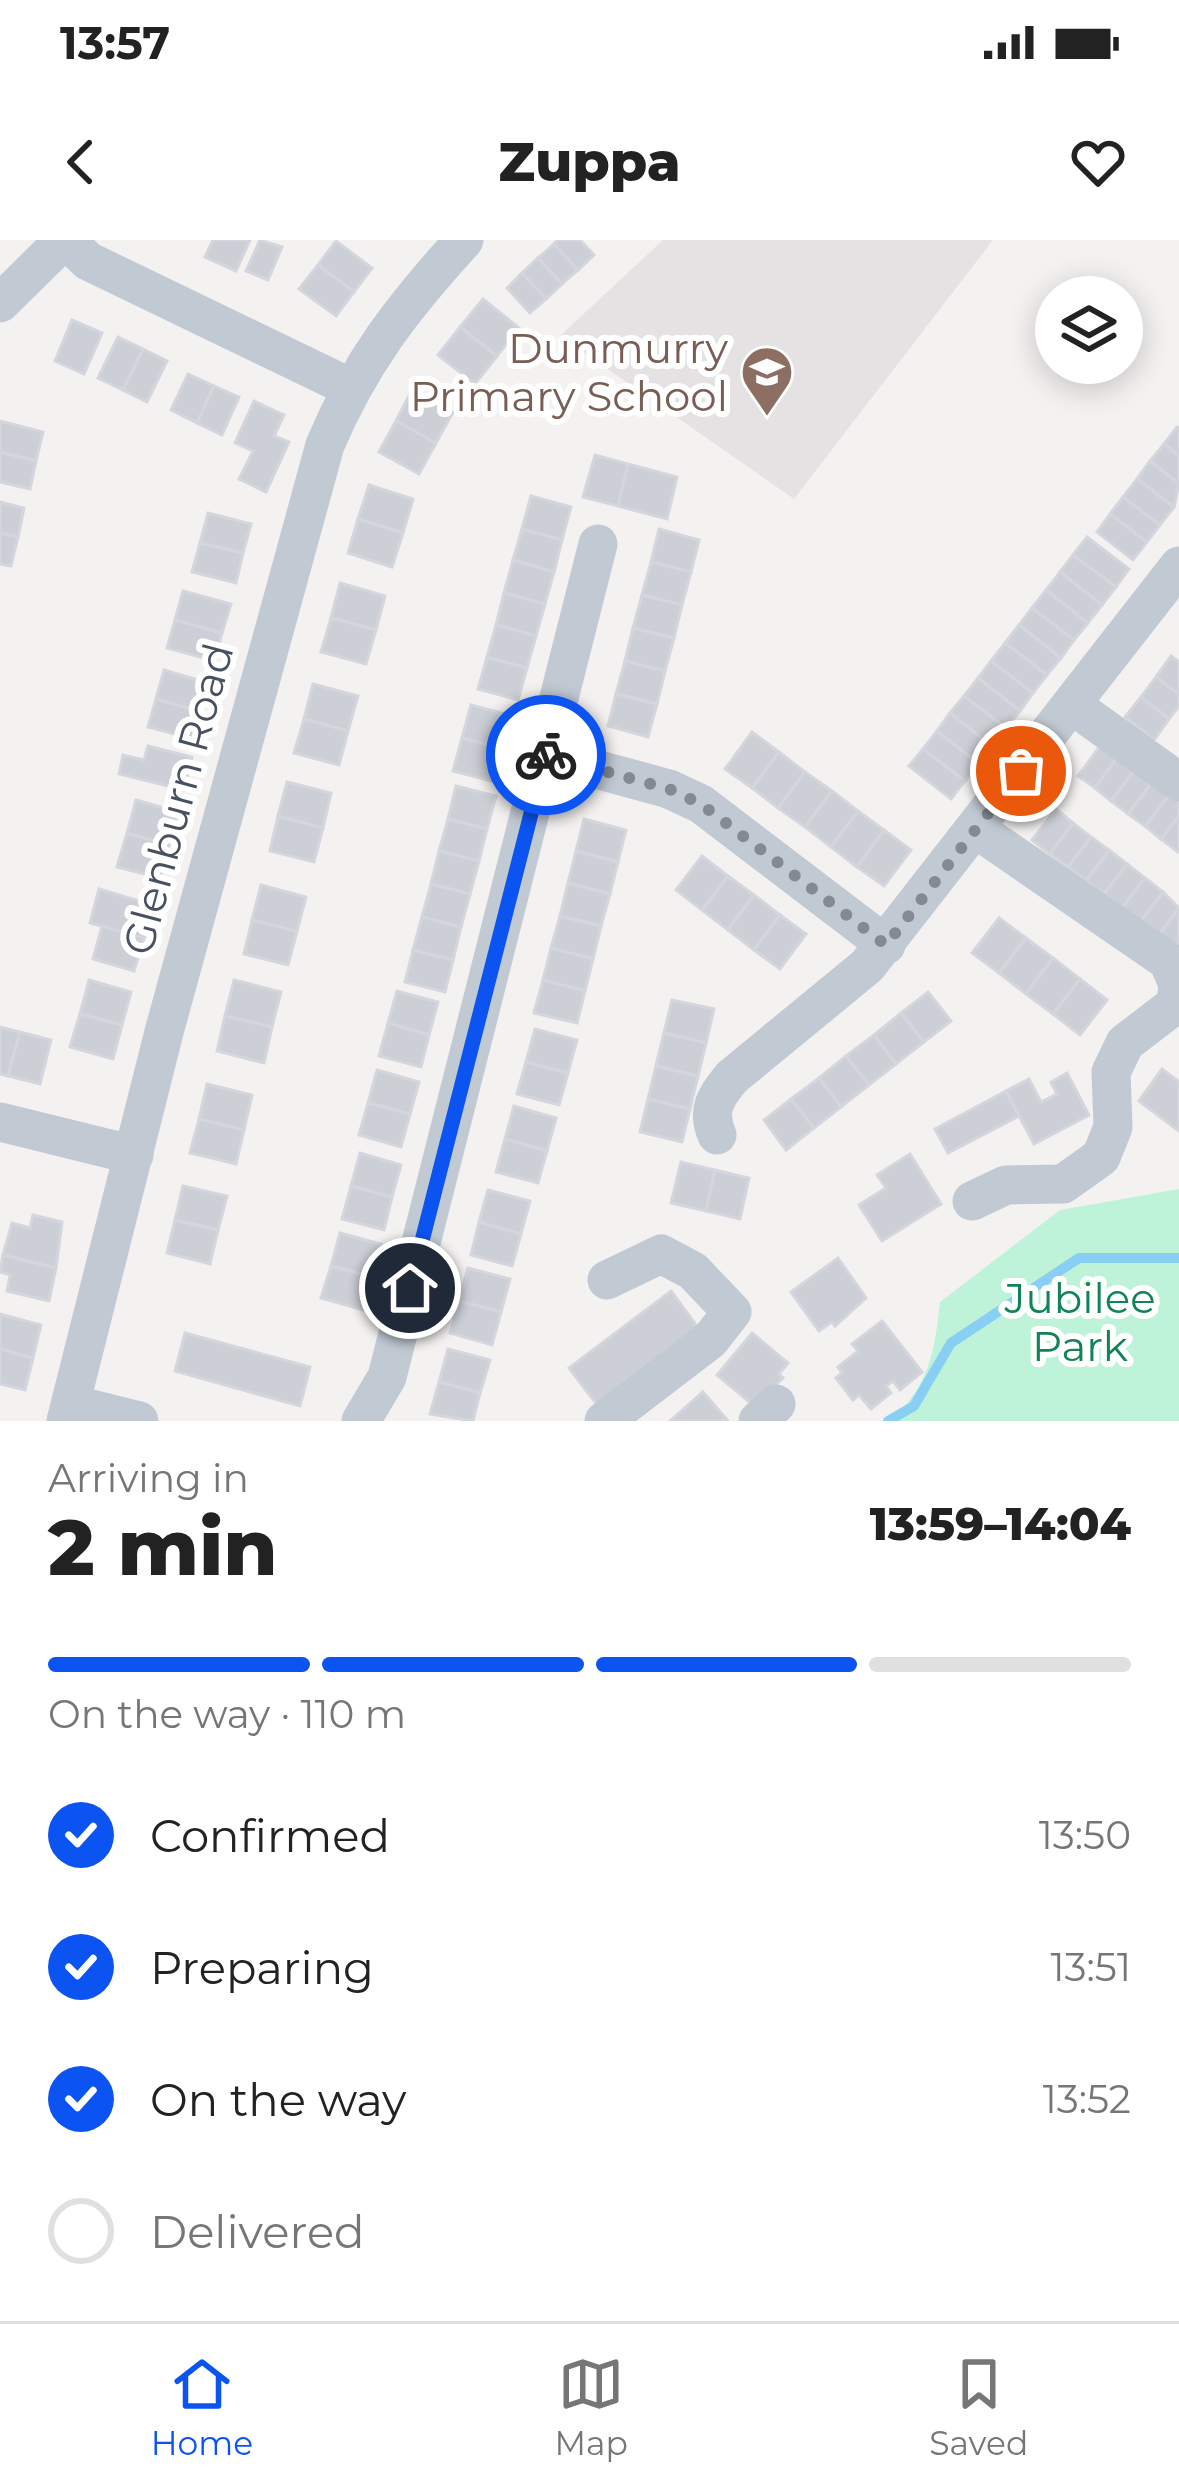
<!DOCTYPE html>
<meta charset="utf-8">
<style>
:root{--surface:#fff;--page:#f6f6f6;--text:#222;--muted:#767676;--line:#e0e0e0;--accent:#0c54f2}
body{margin:0;font-family:Montserrat,sans-serif;background:var(--page);color:var(--text);height:100vh;display:flex;flex-direction:column;font-size:45px;white-space:nowrap}
*{box-sizing:border-box;margin:0}
p{font-size:39px;color:var(--muted)}
.icon{flex:none;width:66px;height:66px;fill:none;stroke:currentColor;stroke-width:2;stroke-linecap:round;stroke-linejoin:round}
.map{position:relative;height:1181px;overflow:hidden}
.drawer{display:flex;flex-direction:column;background:var(--surface);flex:1}
.drawer>*{flex:none}
.tools{position:absolute;left:1035px;top:36px;display:grid;gap:24px}
.tools a{display:grid;place-items:center;width:108px;height:108px;border-radius:50%;background:var(--surface);box-shadow:0 6px 30px #0003;font-size:60px}
.pin{position:absolute;display:grid;place-items:center;width:102px;height:102px;color:#fff;margin:-51px;border:6px solid #fff;border-radius:50%;box-shadow:0 3px 12px #0007}
.courier{position:absolute;display:grid;place-items:center;width:120px;height:120px;margin:-60px;border:9px solid #0c54f2;border-radius:50%;background:#fff;color:#222;box-shadow:0 3px 15px #0007}
.summary em{font-style:normal;font-weight:800}
.summary div{display:flex;flex-direction:column-reverse}
.summary{display:flex;align-items:center;justify-content:space-between;height:204px;padding:0 48px}
h1{font-size:78px;font-weight:800;line-height:90px}
.bar{display:grid;grid-template-columns:repeat(4,1fr);gap:18px 12px;align-content:center;height:144px;padding:0 48px}
.bar i{height:15px;border-radius:9px;background:var(--line)}
.bar .selected{background:var(--accent)}
.bar p{grid-column:span 4}
ol{padding:0 48px;list-style:none}
li{display:flex;align-items:center;gap:36px;height:132px}
li p{margin-inline-start:auto}
li .icon{padding:12px;border-radius:50%;background:var(--accent);color:#fff;stroke-width:4}
li:last-child{color:var(--muted)}
li i{width:66px;height:66px;border:6px solid var(--line);border-radius:50%}
.status{display:flex;justify-content:space-between;align-items:center;height:84px;padding:0 60px;background:var(--surface);direction:ltr}
.status svg{height:33px;fill:currentColor}
header{display:flex;justify-content:space-between;align-items:center;height:156px;padding:0 48px;background:var(--surface);font-size:54px;font-weight:800}
.dock{display:flex;justify-content:space-around;align-items:center;height:168px;border-top:3px solid var(--line);background:var(--surface);font-size:33px;color:var(--muted)}
.dock a{display:grid;justify-items:center;gap:6px}
.dock .selected{color:var(--accent)}
.map>svg:first-child{display:block}
.education{fill:#e5e2e3}
.green{fill:#bef3d9}
.lines{fill:none;stroke-linecap:round;stroke-linejoin:round}
.stream{stroke:#88cff3;stroke-width:10}
.building{fill:#cdcfd7;stroke:#d5d6dd;stroke-width:3}
.street{stroke:#c1c9d3;stroke-width:39}
.done{stroke:#848993;stroke-width:12;stroke-dasharray:0 21.6}
.route{stroke:#0c54f2;stroke-width:15}
.labels{text-anchor:middle;stroke-width:12;stroke-linejoin:round;paint-order:stroke}
.education-label{font-size:42px;fill:#785e54;stroke:#fff;text-anchor:end}
.street-label{font-size:42px;fill:#475160;stroke:#fff}
.park-label{font-size:42px;fill:#118357;stroke:#fff}
</style>
<div class="status"><b>13:57</b><svg viewBox="0 0 49 12"><path d="M0 12V9h3v3zM5 12V6h3v6zM10 12V3h3v9zM15 12V0h3v12zM26 1h20v11H26zM47 4h2v5h-2z"/></svg></div>
<header><svg class="icon" aria-label="back" viewBox="0 0 24 24"><path d="M15 5l-7 7 7 7"/></svg>Zuppa<svg class="icon" aria-label="heart" viewBox="0 0 24 24"><path d="M12 20l-8-8c-3-5 5-10 8-4 3-6 11-1 8 4z"/></svg></header>
<div class="map">
<svg width="1179" height="1181" viewBox="0 0 1179 1181">
<rect width="100%" height="100%" fill="#f4f1f1"/>
<path class="education" d="M663,0h330l-199,259 -234,-163z"/>
<path class="green" d="M1179,949v232h-292c42,-29 48,-72 53,-119l120,-92z"/>
<g class="lines">
<path class="stream" d="M888,1181l26,-15 37,-63 128,-85h100"/>
</g>
<g class="building">
<path d="M213,0h37l-14,31 -31,-14z"/>
<path d="M260,0l22,7 -14,33 -22,-9z"/>
<path d="M558,0h22l14,15 -16,15 -24,-26z"/>
<path d="M336,1l36,27 -18,24 -36,-27z"/>
<path d="M554,4l24,26 -16,14 -24,-26z"/>
<path d="M538,18l24,26 -16,15 -24,-26z"/>
<path d="M318,25l36,27 -18,24 -37,-27z"/>
<path d="M522,33l24,26 -16,14 -23,-25z"/>
<path d="M483,59l36,29 -22,28 -37,-29z"/>
<path d="M72,80l30,13 -18,41 -29,-13z"/>
<path d="M460,87l37,29 -22,28 -37,-29z"/>
<path d="M118,97l25,12 -20,41 -25,-12z"/>
<path d="M143,109l24,12 -20,41 -24,-12z"/>
<path d="M188,134l26,12 -17,37 -26,-13z"/>
<path d="M214,146l25,11 -17,38 -25,-12z"/>
<path d="M412,150l41,22 -17,31 -40,-22z"/>
<path d="M254,161l30,14 -10,21 15,6 -23,50 -27,-13 14,-28 -18,-8z"/>
<path d="M0,181l43,11 -7,29 -36,-9z"/>
<path d="M396,181l40,22 -17,31 -40,-22z"/>
<path d="M1177,187l2,1v28l-15,-12z"/>
<path d="M1164,204l15,12v28l-29,-23z"/>
<path d="M0,212l36,9 -6,28 -30,-7z"/>
<path d="M595,215l33,9 -10,42 -35,-9z"/>
<path d="M1150,221l29,23 -5,23 -37,-28z"/>
<path d="M628,224l49,13 -10,42 -49,-13z"/>
<path d="M1137,239l37,28 -14,18 -37,-28z"/>
<path d="M369,245l44,14 -10,34 -45,-14z"/>
<path d="M531,256l40,11 -9,33 -40,-11z"/>
<path d="M1123,257l37,28 -13,17 -37,-28z"/>
<path d="M0,262l24,6 -6,29 -18,-4z"/>
<path d="M208,273l43,11 -8,29 -43,-10z"/>
<path d="M1110,274l37,28 -14,18 -36,-28z"/>
<path d="M358,279l45,14 -11,34 -44,-14z"/>
<path d="M522,289l40,11 -8,32 -41,-12z"/>
<path d="M659,289l40,11 -8,32 -40,-10z"/>
<path d="M0,293l18,4 -7,29 -11,-2z"/>
<path d="M1087,297l42,32 -13,18 -43,-32z"/>
<path d="M200,303l43,10 -7,30 -44,-11z"/>
<path d="M1073,315l43,32 -14,18 -42,-33z"/>
<path d="M513,320l41,12 -9,32 -41,-11z"/>
<path d="M651,322l40,10 -9,33 -40,-10z"/>
<path d="M1060,332l42,33 -14,18 -42,-33z"/>
<path d="M340,343l45,13 -9,34 -45,-12z"/>
<path d="M1046,350l42,33 -14,17 -42,-32z"/>
<path d="M183,351l48,13 -9,29 -47,-13z"/>
<path d="M504,353l41,11 -9,32 -40,-11z"/>
<path d="M642,355l40,10 -8,33 -41,-10z"/>
<path d="M1032,368l42,32 -13,18 -42,-33z"/>
<path d="M331,378l45,12 -10,34 -45,-12z"/>
<path d="M175,380l47,13 -7,28 -48,-13z"/>
<path d="M496,385l40,11 -9,32 -40,-11z"/>
<path d="M1019,385l42,33 -14,17 -42,-32z"/>
<path d="M633,388l41,10 -9,33 -40,-10z"/>
<path d="M1005,403l42,32 -14,18 -42,-32z"/>
<path d="M1171,416l8,6v32l-23,-17z"/>
<path d="M487,417l40,11 -9,32 -40,-11z"/>
<path d="M625,421l40,10 -8,33 -41,-10z"/>
<path d="M991,421l42,32 -13,18 -42,-33z"/>
<path d="M164,430l44,13 -8,28 -44,-12z"/>
<path d="M1156,437l23,17v12l-10,13 -28,-22z"/>
<path d="M978,438l42,33 -14,17 -42,-32z"/>
<path d="M313,444l45,12 -10,35 -44,-12z"/>
<path d="M616,454l41,10 -9,33 -40,-11z"/>
<path d="M964,456l42,32 -14,18 -42,-33z"/>
<path d="M1141,457l28,22 -15,21 -29,-23z"/>
<path d="M156,459l44,12 -7,28 -45,-12z"/>
<path d="M471,465l42,11 -9,33 -42,-11z"/>
<path d="M950,473l42,33 -13,18 -42,-33z"/>
<path d="M304,479l44,12 -9,34 -45,-12z"/>
<path d="M937,491l42,33 -14,17 -42,-32z"/>
<path d="M752,492l27,20 -27,36 -27,-19z"/>
<path d="M462,498l42,11 -9,33 -42,-11z"/>
<path d="M1103,502l16,13 -24,33 -17,-12z"/>
<path d="M148,506l44,11 -8,33 -65,-16 4,-19 21,5z"/>
<path d="M923,509l42,32 -14,18 -42,-33z"/>
<path d="M779,512l26,20 -27,36 -26,-20z"/>
<path d="M1119,515l17,13 -25,33 -16,-13z"/>
<path d="M1136,528l17,13 -25,33 -17,-13z"/>
<path d="M805,532l27,19 -27,36 -27,-19z"/>
<path d="M1153,541l17,13 -25,32 -17,-12z"/>
<path d="M287,542l44,11 -8,35 -45,-12z"/>
<path d="M456,546l40,10 -9,33 -39,-10z"/>
<path d="M832,551l26,20 -27,36 -26,-20z"/>
<path d="M1170,554l9,7v15l-18,23 -16,-13z"/>
<path d="M136,560l42,12 -9,33 -42,-12z"/>
<path d="M1056,569l17,14 -23,31 -18,-14z"/>
<path d="M858,571l26,19 -27,37 -26,-20z"/>
<path d="M278,576l45,12 -9,34 -44,-11z"/>
<path d="M1179,576v35l-1,1 -17,-13z"/>
<path d="M448,579l39,10 -8,32 -40,-10z"/>
<path d="M584,579l42,11 -8,32 -42,-11z"/>
<path d="M1073,583l18,14 -23,30 -18,-13z"/>
<path d="M884,590l27,20 -27,36 -27,-19z"/>
<path d="M127,593l42,12 -9,33 -43,-11z"/>
<path d="M1091,597l18,13 -23,31 -18,-14z"/>
<path d="M1109,610l18,14 -23,30 -18,-13z"/>
<path d="M439,611l40,10 -9,33 -39,-10z"/>
<path d="M576,611l42,11 -8,32 -42,-11z"/>
<path d="M702,616l26,20 -26,34 -26,-20z"/>
<path d="M1127,624l18,14 -23,30 -18,-14z"/>
<path d="M728,636l26,19 -26,35 -26,-20z"/>
<path d="M1145,638l18,14 -23,30 -18,-14z"/>
<path d="M568,643l42,11 -9,32 -41,-10z"/>
<path d="M431,644l39,10 -9,33 -39,-10z"/>
<path d="M261,645l45,12 -9,34 -45,-11z"/>
<path d="M99,649l54,16 -9,33 -54,-15z"/>
<path d="M1163,652l16,16 -21,28 -18,-14z"/>
<path d="M754,655l26,20 -26,35 -26,-20z"/>
<path d="M1179,668v37l-21,-9z"/>
<path d="M780,675l26,19 -26,35 -26,-19z"/>
<path d="M560,676l41,10 -8,33 -42,-11z"/>
<path d="M422,677l39,10 -8,33 -40,-10z"/>
<path d="M999,678l27,20 -27,35 -27,-20z"/>
<path d="M252,680l45,11 -9,34 -44,-11z"/>
<path d="M102,686l42,12 -10,33 -41,-12z"/>
<path d="M1026,698l27,20 -27,36 -27,-21z"/>
<path d="M551,708l42,11 -8,32 -42,-11z"/>
<path d="M413,710l40,10 -8,32 -40,-10z"/>
<path d="M1053,718l27,21 -27,35 -27,-20z"/>
<path d="M1080,739l27,21 -27,35 -27,-21z"/>
<path d="M89,740l42,12 -9,33 -42,-11z"/>
<path d="M234,740l47,12 -9,35 -47,-11z"/>
<path d="M543,740l42,11 -8,32 -43,-10z"/>
<path d="M397,751l41,11 -9,33 -41,-12z"/>
<path d="M928,752l23,29 -27,21 -23,-29z"/>
<path d="M672,760l42,9 -8,34 -42,-10z"/>
<path d="M901,773l23,29 -28,22 -22,-29z"/>
<path d="M80,774l42,11 -9,34 -43,-12z"/>
<path d="M225,776l47,11 -8,36 -47,-12z"/>
<path d="M388,783l41,12 -8,32 -42,-11z"/>
<path d="M0,787l20,5 -12,44 -8,-2z"/>
<path d="M535,789l42,11 -9,33 -42,-11z"/>
<path d="M20,792l31,8 -11,44 -32,-8z"/>
<path d="M664,793l42,10 -8,33 -42,-10z"/>
<path d="M874,795l22,29 -27,21 -23,-29z"/>
<path d="M846,816l23,29 -28,22 -22,-29z"/>
<path d="M526,822l42,11 -9,32 -42,-11z"/>
<path d="M656,826l42,10 -8,33 -42,-10z"/>
<path d="M1162,829l17,13v49l-40,-30z"/>
<path d="M377,830l42,12 -9,32 -42,-11z"/>
<path d="M1067,833l22,42 -55,29 -28,-53 23,-12 12,23 16,-8 -6,-12z"/>
<path d="M819,838l22,29 -27,21 -23,-29z"/>
<path d="M207,844l45,11 -8,35 -45,-11z"/>
<path d="M1006,851l13,25 -71,37 -13,-24z"/>
<path d="M648,859l42,10 -8,33 -42,-10z"/>
<path d="M791,859l23,29 -28,22 -22,-30z"/>
<path d="M368,863l42,11 -9,33 -42,-12z"/>
<path d="M514,866l42,12 -9,33 -42,-12z"/>
<path d="M199,879l45,11 -8,34 -46,-11z"/>
<path d="M505,899l42,12 -9,32 -42,-11z"/>
<path d="M360,913l41,12 -9,32 -41,-11z"/>
<path d="M910,914l31,50 -59,37 -23,-36 27,-17 -9,-13z"/>
<path d="M681,922l34,8 -9,41 -35,-8z"/>
<path d="M715,930l34,8 -9,41 -34,-8z"/>
<path d="M183,946l44,10 -9,34 -43,-10z"/>
<path d="M351,946l41,11 -8,33 -42,-11z"/>
<path d="M488,950l42,11 -9,33 -42,-12z"/>
<path d="M33,975l29,7 -6,46 -53,-13 9,-32 18,5z"/>
<path d="M175,980l43,10 -8,34 -43,-11z"/>
<path d="M479,982l42,12 -9,32 -41,-11z"/>
<path d="M340,993l41,11 -9,33 -41,-11z"/>
<path d="M3,1015l53,13 -7,33 -42,-10 3,-16 -10,-3z"/>
<path d="M838,1018l28,40 -31,28 -3,-4 -13,9 -28,-39z"/>
<path d="M331,1026l41,11 -9,33 -42,-12z"/>
<path d="M468,1028l42,11 -9,33 -42,-11z"/>
<path d="M671,1051l28,38 -101,77 -29,-38z"/>
<path d="M459,1061l42,11 -9,33 -42,-12z"/>
<path d="M0,1074l41,11 -8,33 -33,-9z"/>
<path d="M882,1081l40,51 -22,18 -7,-9 -7,5 5,7 -20,16 -12,-14 -6,5 -17,-22 6,-5 -4,-6 20,-16 -6,-7z"/>
<path d="M185,1093l125,34 -10,39 -125,-35z"/>
<path d="M752,1093l36,30 -9,11 4,4 -30,27 -36,-30z"/>
<path d="M0,1109l33,9 -8,32 -25,-6z"/>
<path d="M448,1109l42,11 -10,33 -41,-11z"/>
<path d="M439,1142l41,11 -7,28 -43,-7z"/>
<path d="M703,1152l25,29h-58z"/>
</g>
<g class="lines">
<g class="street">
<path d="M66,0l22,21 261,126"/>
<path d="M0,63l64,-63"/>
<path d="M1072,465l107,77"/>
<path d="M544,515l125,34 32,15 185,141"/>
<path d="M0,882l134,33"/>
<path d="M717,895c-11,-25 -1,-39 15,-58l135,-111 312,-400"/>
<path d="M972,961l34,-16 57,-1 38,-27 12,-30 -2,-55 14,-29 51,-39 2,-20 -10,-23 -192,-132"/>
<path d="M71,1164l68,17"/>
<path d="M66,1181l98,-389 161,-587c35,-83 78,-138 139,-205"/>
<path d="M361,1181l26,-44 211,-833"/>
<path d="M604,1181l106,-81 22,-28 -39,-41 -32,-17 -54,26"/>
<path d="M758,1181l18,-17"/>
</g>
</g>
<g class="lines">
<path class="done" d="M546,515l123,34 32,15 185,141 135,-174"/>
<path class="route" d="M410,1048l136,-533"/>
</g>
<defs>
<g id="school-pin" transform="scale(2.7)"><path d="M0 17L-7.5 6A9.5 9.5 0 1 1 7.5 6Z" fill="#8d6e63" stroke="#fff"/><path d="M0-5L7-2L0 1L-7-2ZM-4 1L0 2.5L4 1V4Q0 6-4 4Z" fill="#fff"/></g>
</defs>
<g fill-rule="evenodd">
<use href="#school-pin" x="767" y="132"/>
</g>
<g class="labels">
<g class="education-label">
<text x="728" y="123">Dunmurry<tspan x="728" dy="48">Primary School</tspan></text>
</g>
<g class="street-label">
<text transform="translate(178 559) rotate(-75)" y="15">Glenburn Road</text>
</g>
<g class="park-label">
<text x="1080" y="1073">Jubilee<tspan x="1080" dy="48">Park</tspan></text>
</g>
</g>
</svg>
<div class="tools">
<a><svg class="icon" aria-label="layers" viewBox="0 0 24 24"><path d="M12 4l9 5-9 5-9-5zM3 14l9 5 9-5"/></svg></a>
</div>
<div class="pin" style="left:1021px;top:531px;background:#ea580c"><svg class="icon" aria-label="bag" viewBox="0 0 24 24"><path d="M5 8h14l-1 12H6zM9 8a3 3 0 0 1 6 0"/></svg></div>
<div class="pin" style="left:410px;top:1048px;background:#1f2937"><svg class="icon" aria-label="home" viewBox="0 0 24 24"><path d="M3 11l9-7 9 7M6 9v11h12V9"/></svg></div>
<div class="courier" style="left:546px;top:515px"><svg class="icon" aria-label="bike" viewBox="0 0 24 24"><circle cx="6" cy="16" r="4"/><circle cx="18" cy="16" r="4"/><path d="M6 16l4-8h5l3 8M10 8l3 8H6M13 5h3"/></svg></div>
</div>
<section class="drawer">
<div class="summary"><div><h1>2 min</h1><p>Arriving in</p></div><em>13:59–14:04</em></div>
<div class="bar"><i class="selected"></i><i class="selected"></i><i class="selected"></i><i></i><p>On the way · 110 m</p></div>
<ol>
<li><svg class="icon" aria-label="check" viewBox="0 0 24 24"><path d="M5 12l5 5 9-10"/></svg>Confirmed<p>13:50</p></li>
<li><svg class="icon" aria-label="check" viewBox="0 0 24 24"><path d="M5 12l5 5 9-10"/></svg>Preparing<p>13:51</p></li>
<li><svg class="icon" aria-label="check" viewBox="0 0 24 24"><path d="M5 12l5 5 9-10"/></svg>On the way<p>13:52</p></li>
<li><i></i>Delivered</li>
</ol>
</section>
<nav class="dock">
<a class="selected"><svg class="icon" aria-label="home" viewBox="0 0 24 24"><path d="M3 11l9-7 9 7M6 9v11h12V9"/></svg>Home</a>
<a><svg class="icon" aria-label="map" viewBox="0 0 24 24"><path d="M3 6l6-2 6 2 6-2v14l-6 2-6-2-6 2zM9 4v14M15 6v14"/></svg>Map</a>
<a><svg class="icon" aria-label="saved" viewBox="0 0 24 24"><path d="M7 4h10v16l-5-4-5 4z"/></svg>Saved</a>
</nav>
